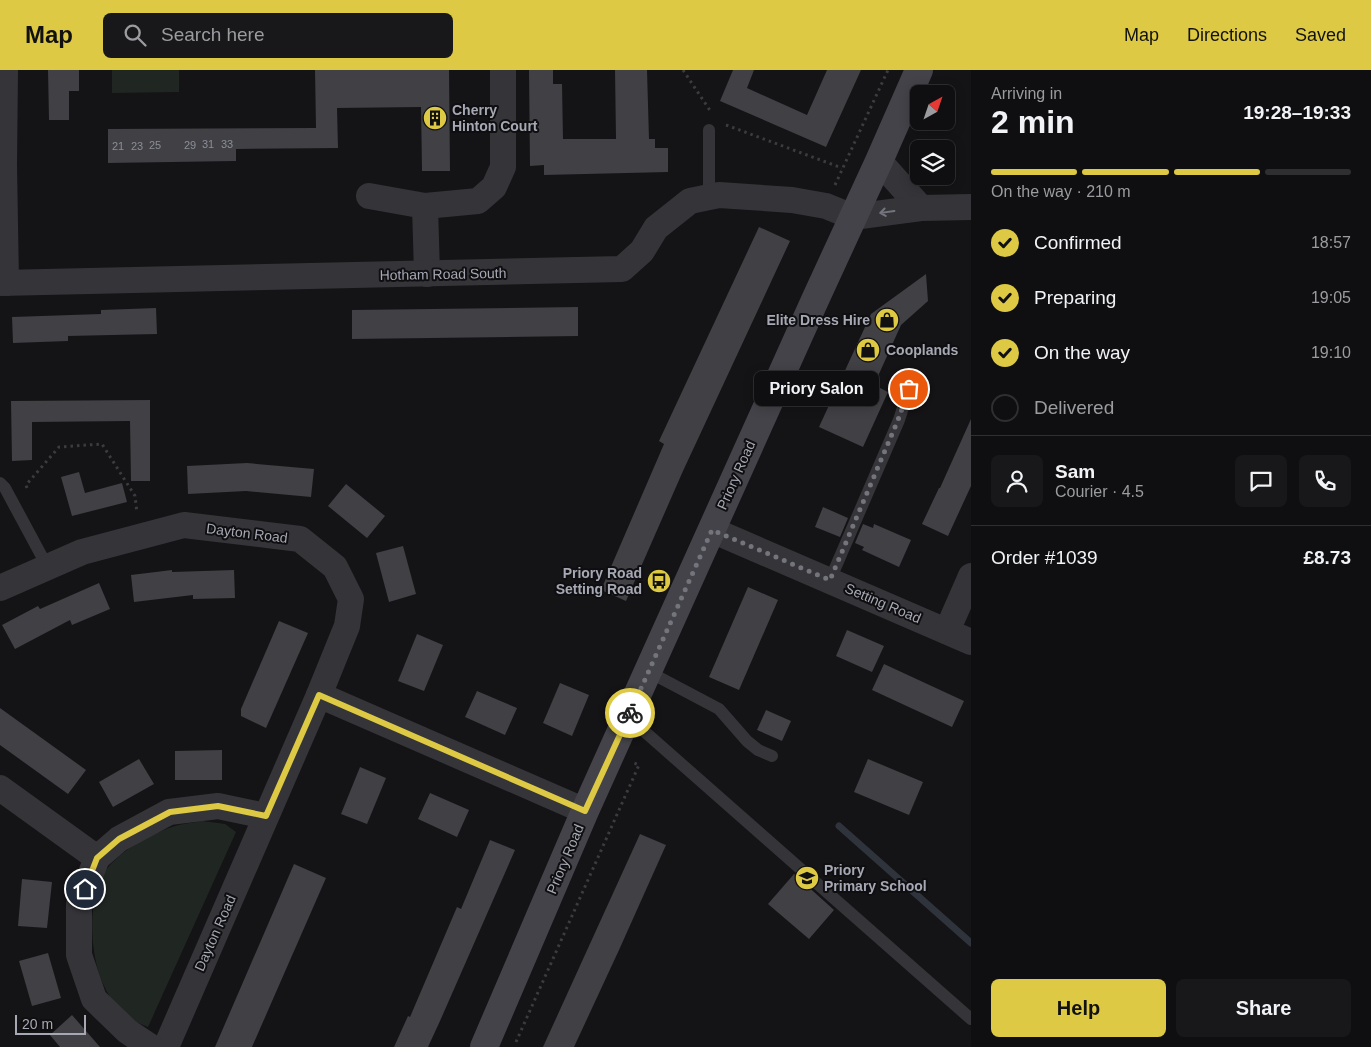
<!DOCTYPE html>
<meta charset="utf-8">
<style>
:root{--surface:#0f0e10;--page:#181719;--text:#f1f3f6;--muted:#9b9c9f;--line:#2f2e30;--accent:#ddc943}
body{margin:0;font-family:Arial,sans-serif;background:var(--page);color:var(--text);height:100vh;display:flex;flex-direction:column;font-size:19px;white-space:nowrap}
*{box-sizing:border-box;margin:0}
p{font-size:16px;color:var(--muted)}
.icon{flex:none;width:28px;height:28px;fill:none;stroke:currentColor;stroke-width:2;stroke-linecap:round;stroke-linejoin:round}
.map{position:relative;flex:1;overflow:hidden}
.details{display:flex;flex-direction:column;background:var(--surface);width:400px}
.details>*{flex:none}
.needle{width:32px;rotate:40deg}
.controls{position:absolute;left:910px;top:15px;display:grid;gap:10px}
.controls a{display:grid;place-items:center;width:45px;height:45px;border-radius:8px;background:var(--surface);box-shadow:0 2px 12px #0003,0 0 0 1px var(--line);font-size:25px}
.scale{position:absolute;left:15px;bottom:12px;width:71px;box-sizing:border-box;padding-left:5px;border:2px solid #a6a8b4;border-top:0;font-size:14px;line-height:18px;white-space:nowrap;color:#a6a8b4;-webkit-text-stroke:4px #0f0e10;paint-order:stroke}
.pin{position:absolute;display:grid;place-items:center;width:42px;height:42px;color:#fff;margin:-21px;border:2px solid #fff;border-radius:50%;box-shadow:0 1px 5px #0007}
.courier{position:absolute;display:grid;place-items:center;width:50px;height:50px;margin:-25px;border:4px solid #ddc943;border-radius:50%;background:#fff;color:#222;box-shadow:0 1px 6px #0007}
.bubble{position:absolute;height:35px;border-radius:8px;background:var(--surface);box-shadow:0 2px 12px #0003,0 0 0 1px var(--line);font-size:16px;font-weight:600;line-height:35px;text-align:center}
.summary em{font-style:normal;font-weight:600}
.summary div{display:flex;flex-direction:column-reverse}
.summary{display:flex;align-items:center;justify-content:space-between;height:85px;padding:0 20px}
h1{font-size:32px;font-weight:600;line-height:38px}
.bar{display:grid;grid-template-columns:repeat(4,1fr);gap:8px 5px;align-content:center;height:60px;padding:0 20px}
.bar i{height:6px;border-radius:4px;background:var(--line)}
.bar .active{background:var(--accent)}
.bar p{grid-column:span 4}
.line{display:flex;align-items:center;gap:12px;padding:0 20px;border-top:1px solid var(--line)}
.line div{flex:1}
.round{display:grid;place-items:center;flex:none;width:52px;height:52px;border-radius:8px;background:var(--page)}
ol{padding:0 20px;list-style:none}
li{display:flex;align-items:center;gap:15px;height:55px}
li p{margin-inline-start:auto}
li .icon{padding:5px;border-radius:50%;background:var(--accent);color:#111;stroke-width:4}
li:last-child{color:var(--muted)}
li i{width:28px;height:28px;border:2px solid var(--line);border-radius:50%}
.cta{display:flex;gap:10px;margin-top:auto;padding:10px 20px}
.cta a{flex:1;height:58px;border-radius:8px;background:var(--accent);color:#111;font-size:20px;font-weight:600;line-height:58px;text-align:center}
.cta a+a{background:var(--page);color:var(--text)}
header{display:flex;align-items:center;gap:30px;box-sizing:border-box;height:70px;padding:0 25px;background:var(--accent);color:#111}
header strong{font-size:24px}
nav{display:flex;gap:28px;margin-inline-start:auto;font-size:18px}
.search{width:350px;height:45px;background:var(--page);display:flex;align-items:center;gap:12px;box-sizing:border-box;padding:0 18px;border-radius:8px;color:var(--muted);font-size:19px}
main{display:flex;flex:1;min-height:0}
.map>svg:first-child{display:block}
.green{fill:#202722}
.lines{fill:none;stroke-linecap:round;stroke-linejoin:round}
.stream{stroke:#2e333c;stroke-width:7}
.building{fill:#404045}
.path{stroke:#3b3b40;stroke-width:3;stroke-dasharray:2.5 4;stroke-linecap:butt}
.lane{stroke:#353539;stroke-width:12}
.street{stroke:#353539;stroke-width:26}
.secondary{stroke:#434349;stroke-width:28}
.oneway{stroke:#73747d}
.done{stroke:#73747c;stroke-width:5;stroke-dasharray:0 9}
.route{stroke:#ddc943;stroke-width:6}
.labels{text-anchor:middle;stroke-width:4;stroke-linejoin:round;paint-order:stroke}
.number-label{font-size:11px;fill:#8c8e98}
.poi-label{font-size:14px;font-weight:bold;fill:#a6a8b4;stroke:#0f0e10;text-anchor:start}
.street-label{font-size:14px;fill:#a6a8b4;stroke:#0f0e10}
</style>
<header>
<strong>Map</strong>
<div class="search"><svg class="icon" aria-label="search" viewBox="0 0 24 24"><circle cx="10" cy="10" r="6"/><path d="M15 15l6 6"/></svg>Search here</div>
<nav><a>Map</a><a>Directions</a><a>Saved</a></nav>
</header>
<main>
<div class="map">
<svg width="971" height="977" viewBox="0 0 971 977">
<rect width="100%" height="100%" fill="#141315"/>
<g class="green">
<path d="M112,0h67v22l-67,1z"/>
<path d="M202,751l23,3 11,8 -88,195c-12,-5 -25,-9 -32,-20 -6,-10 -14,-23 -17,-34 -10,-31 -11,-84 12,-109 15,-16 38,-29 58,-36 10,-4 23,-5 33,-7z"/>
</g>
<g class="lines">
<path class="stream" d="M839,756l132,117"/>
</g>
<g class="building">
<path d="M48,0h31v21h-10v29h-20z"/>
<path d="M315,0h134l1,101h-28l-1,-64 -84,1 1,40 -102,1v12l-128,2v-34l208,-1z"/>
<path d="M529,0h24v14h9l1,55h53l-1,-69h32l2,69h6v9h13v24l-124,3v-10l-14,1z"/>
<path d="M733,0h21l-7,18 60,27 20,-45h34l-35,77 -106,-46z"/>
<path d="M759,157l31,14 -107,230 -57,130 -25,-11 63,-146 -5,-3z"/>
<path d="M926,204l2,27 -27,24 -27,60 14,7 -25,55 -44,-20 52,-113z"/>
<path d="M578,237v29l-226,3v-29z"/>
<path d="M156,238l1,26 -89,2v5l-55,2 -1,-26 89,-3v-4z"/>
<path d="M150,330v81h-19l-1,-60 -98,1v38l-20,1 -1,-60z"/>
<path d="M971,349v67l-23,50 -26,-12 17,-36h1z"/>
<path d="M247,393l67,6 -3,28 -65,-6 -58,3 -1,-28z"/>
<path d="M79,402l6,21 37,-10 5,19 -55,14 -11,-39z"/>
<path d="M346,414l39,32 -18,22 -39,-32z"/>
<path d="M823,437l25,11 -8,19 -25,-10z"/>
<path d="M863,454l10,4 1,-4 37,16 -12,27 -37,-17 2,-3 -9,-4z"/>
<path d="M403,476l13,48 -27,8 -13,-49z"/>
<path d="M172,500v2l62,-2 1,28 -42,1v-4l-59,7 -3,-27z"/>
<path d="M99,513l11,26 -38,16 -2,-5 -55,29 -13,-24 36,-19 2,3z"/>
<path d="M748,517l30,13 -39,90 -30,-13z"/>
<path d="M279,551l29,12 -42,95 -25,-12v-7z"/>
<path d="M847,560l37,16 -12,26 -36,-16z"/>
<path d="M417,564l26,11 -19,46 -26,-10z"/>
<path d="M884,594l80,37 -12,26 -80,-37z"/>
<path d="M560,613l29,12 -17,41 -29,-13z"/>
<path d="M477,621l40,17 -12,27 -40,-18z"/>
<path d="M0,638l86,62 -18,24 -68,-49z"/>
<path d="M766,640l25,11 -9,20 -25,-11z"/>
<path d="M222,680v30h-47v-29z"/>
<path d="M139,689l15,25 -41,23 -14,-25z"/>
<path d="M868,689l55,23 -14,33 -55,-23z"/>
<path d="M360,697l26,11 -19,46 -26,-10z"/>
<path d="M430,723l39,17 -12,27 -39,-18z"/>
<path d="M640,764l26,11 -47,105 -45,97h-31z"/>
<path d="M490,770l25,10 -75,171 -12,26h-34l14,-31 2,1 47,-110 4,2z"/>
<path d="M294,794l32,14 -67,153 -7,16h-37z"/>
<path d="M794,804l40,36 -25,29 -41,-35z"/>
<path d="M22,809l30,3 -5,46 -29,-2z"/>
<path d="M48,883l13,45 -29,8 -13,-45z"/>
<path d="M72,945l28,32h-40l-10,-12z"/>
</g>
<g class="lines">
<g class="path">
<path d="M683,0l28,42"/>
<path d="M726,55l116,43"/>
<path d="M835,115l53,-115"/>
<path d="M27,418l-1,-3 33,-38 43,-3 33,52 2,17"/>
<path d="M516,972l123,-277 -5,-2"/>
</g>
<g class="lane">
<path d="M709,60v67"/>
<path d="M0,413l5,5 42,78"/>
<path d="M830,510l69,-160 10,-31"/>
<path d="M649,602l70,37 28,32 11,9 14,6"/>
<path d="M628,647l343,302"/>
</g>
<g class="street">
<path d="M5,0l-1,95 2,118"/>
<path d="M879,91l42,47"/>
<path d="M369,126l56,10 53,-5 16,-14 9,-20v-97"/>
<path d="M425,136l2,68"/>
<path d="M0,213l622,-14 20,-18 14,-23 34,-27 29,-6 73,5 34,6 27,11 68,-9 50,-1"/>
<path d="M712,460l259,112"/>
<path d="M0,518l82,-36 102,-27 116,14 35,28 16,32 -4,27 -28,69 -153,352"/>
<path d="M947,561l24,-55"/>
<path d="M319,625l266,116"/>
<path d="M0,718l97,70"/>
<path d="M151,977l-24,-16 -33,-32 -15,-44v-51l18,-46 22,-19 50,-27 49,-6 48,10"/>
</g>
<path class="secondary" d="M484,977l101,-236 230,-511 64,-139 40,-91"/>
</g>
<defs><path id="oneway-shaft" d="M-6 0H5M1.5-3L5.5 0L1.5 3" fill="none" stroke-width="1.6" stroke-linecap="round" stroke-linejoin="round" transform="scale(1.25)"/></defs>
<use class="oneway" href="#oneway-shaft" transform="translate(887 142) rotate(172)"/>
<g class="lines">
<path class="done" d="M630,643l82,-183 118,50 68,-160 11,-31"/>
<path class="route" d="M85,819l12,-31 22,-19 51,-27 48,-6 48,10 53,-121 266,116 45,-98"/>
</g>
<defs>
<g id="building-disc" transform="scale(1.25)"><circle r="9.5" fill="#ddc943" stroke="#0f0e10"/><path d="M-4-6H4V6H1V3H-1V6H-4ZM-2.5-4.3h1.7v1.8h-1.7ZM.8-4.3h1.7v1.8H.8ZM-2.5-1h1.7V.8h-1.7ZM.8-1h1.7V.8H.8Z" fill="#111"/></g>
<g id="shop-disc" transform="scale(1.25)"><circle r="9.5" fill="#ddc943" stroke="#0f0e10"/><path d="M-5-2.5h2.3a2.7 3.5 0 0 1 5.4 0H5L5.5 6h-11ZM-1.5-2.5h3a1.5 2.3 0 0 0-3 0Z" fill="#111"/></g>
<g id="bus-disc" transform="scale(1.25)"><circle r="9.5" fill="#ddc943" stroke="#0f0e10"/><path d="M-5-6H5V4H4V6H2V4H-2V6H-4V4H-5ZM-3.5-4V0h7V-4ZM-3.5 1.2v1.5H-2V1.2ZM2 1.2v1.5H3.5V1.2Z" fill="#111"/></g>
<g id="school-disc" transform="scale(1.25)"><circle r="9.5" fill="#ddc943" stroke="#0f0e10"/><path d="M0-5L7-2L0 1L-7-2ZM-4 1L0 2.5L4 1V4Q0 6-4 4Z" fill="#111"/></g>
</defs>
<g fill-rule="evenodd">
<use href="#building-disc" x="435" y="48"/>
<use href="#shop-disc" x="887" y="250"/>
<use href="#shop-disc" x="868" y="280"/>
<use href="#bus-disc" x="659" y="511"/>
<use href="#school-disc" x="807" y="808"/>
</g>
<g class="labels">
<g class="number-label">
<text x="208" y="78">31</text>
<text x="227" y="78">33</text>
<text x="155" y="79">25</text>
<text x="190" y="79">29</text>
<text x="118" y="80">21</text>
<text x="137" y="80">23</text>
</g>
<g class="poi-label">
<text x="452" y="45">Cherry<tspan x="452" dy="16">Hinton Court</tspan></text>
<text x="870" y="255" text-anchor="end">Elite Dress Hire</text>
<text x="886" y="285">Cooplands</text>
<text x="642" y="508" text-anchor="end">Priory Road<tspan x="642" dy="16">Setting Road</tspan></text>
<text x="824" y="805">Priory<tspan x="824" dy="16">Primary School</tspan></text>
</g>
<g class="street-label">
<text transform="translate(443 204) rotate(-1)" y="5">Hotham Road South</text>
<text transform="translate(736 405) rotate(-66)" y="5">Priory Road</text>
<text transform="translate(247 463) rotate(7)" y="5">Dayton Road</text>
<text transform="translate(883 533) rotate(23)" y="5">Setting Road</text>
<text transform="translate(565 789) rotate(-67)" y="5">Priory Road</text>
<text transform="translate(215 863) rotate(-66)" y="5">Dayton Road</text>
</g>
</g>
</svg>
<div class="controls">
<a><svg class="needle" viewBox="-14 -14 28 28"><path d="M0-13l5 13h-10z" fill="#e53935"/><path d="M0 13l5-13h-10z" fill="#9b9c9f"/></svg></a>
<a><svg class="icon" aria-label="layers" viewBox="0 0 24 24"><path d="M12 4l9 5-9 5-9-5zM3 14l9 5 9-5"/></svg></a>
</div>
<div class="scale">20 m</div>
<div class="pin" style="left:909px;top:319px;background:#ea580c"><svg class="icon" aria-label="bag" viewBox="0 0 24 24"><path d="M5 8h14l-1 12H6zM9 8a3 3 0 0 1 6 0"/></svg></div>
<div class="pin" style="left:85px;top:819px;background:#1f2937"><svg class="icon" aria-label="home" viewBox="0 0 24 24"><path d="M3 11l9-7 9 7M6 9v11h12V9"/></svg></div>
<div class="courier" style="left:630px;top:643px"><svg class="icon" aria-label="bike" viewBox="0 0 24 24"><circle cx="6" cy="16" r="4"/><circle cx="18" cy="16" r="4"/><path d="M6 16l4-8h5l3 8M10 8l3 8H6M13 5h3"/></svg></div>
<div class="bubble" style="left:754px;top:301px;width:125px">Priory Salon</div>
</div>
<section class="details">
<div class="summary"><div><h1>2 min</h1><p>Arriving in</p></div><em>19:28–19:33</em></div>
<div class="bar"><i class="active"></i><i class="active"></i><i class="active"></i><i></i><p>On the way · 210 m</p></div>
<ol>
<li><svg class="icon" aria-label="check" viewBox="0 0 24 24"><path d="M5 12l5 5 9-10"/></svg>Confirmed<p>18:57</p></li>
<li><svg class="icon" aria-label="check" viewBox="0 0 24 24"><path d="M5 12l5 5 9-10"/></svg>Preparing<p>19:05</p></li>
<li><svg class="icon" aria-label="check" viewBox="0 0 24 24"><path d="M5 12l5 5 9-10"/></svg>On the way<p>19:10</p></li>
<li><i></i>Delivered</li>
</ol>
<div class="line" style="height:90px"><a class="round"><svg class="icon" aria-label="person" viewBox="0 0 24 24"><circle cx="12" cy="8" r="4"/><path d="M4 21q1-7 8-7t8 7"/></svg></a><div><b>Sam</b><p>Courier · 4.5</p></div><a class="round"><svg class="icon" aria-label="chat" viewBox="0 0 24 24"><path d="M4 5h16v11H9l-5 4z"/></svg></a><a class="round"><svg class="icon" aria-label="phone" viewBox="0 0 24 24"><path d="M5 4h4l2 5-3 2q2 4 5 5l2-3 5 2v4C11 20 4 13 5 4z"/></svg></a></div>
<div class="line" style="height:65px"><div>Order #1039</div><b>£8.73</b></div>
<div class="cta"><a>Help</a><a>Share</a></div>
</section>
</main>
